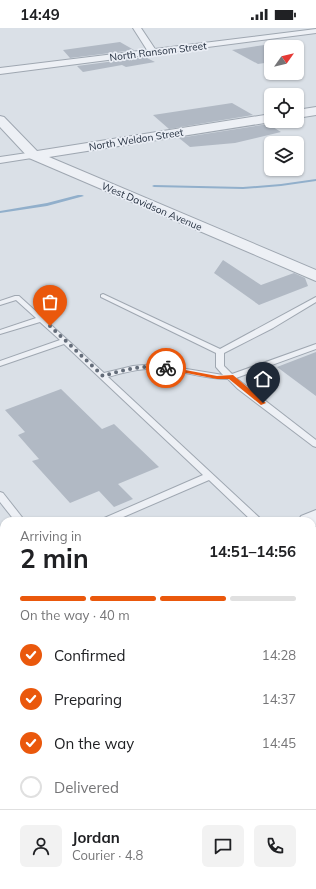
<!DOCTYPE html>
<meta charset="utf-8">
<style>
:root{--surface:#fff;--page:#f2f2f2;--text:#202124;--muted:#757577;--line:#e0e0e0;--accent:#ea580c}
body{margin:0;font-family:Mulish,sans-serif;background:var(--page);color:var(--text);height:100vh;display:flex;flex-direction:column;font-size:15px;white-space:nowrap}
*{box-sizing:border-box;margin:0}
p{font-size:13px;color:var(--muted)}
.icon{flex:none;width:22px;height:22px;fill:none;stroke:currentColor;stroke-width:2;stroke-linecap:round;stroke-linejoin:round}
.map{position:relative;flex:1;overflow:hidden}
.drawer{position:absolute;left:0px;top:489px;width:316px;height:372px;display:flex;flex-direction:column;background:var(--surface);border-radius:12px 12px 0 0;box-shadow:0 1px 3px #0004}
.drawer>*{flex:none}
.needle{width:26px;rotate:56deg}
.controls{position:absolute;left:264px;top:12px;display:grid;gap:8px}
.controls a{display:grid;place-items:center;width:40px;height:40px;border-radius:6px;background:var(--surface);box-shadow:0 1px 3px #0004;font-size:20px}
.pin{position:absolute;display:grid;place-items:center;width:34px;height:34px;color:#fff;margin:-41px -17px;border-radius:50% 50% 50% 0;rotate:-45deg;box-shadow:0 0 4px #0007}
.pin .icon{rotate:45deg}
.courier{position:absolute;display:grid;place-items:center;width:40px;height:40px;margin:-20px;border:3px solid #ea580c;border-radius:50%;background:#fff;color:#222;box-shadow:0 1px 5px #0007}
.summary em{font-style:normal;font-weight:700}
.summary div{display:flex;flex-direction:column-reverse}
.summary{display:flex;align-items:center;justify-content:space-between;height:68px;padding:0 20px}
h1{font-size:26px;font-weight:700;line-height:30px}
.bar{display:grid;grid-template-columns:repeat(4,1fr);gap:6px 4px;align-content:center;height:48px;padding:0 20px}
.bar i{height:5px;border-radius:3px;background:var(--line)}
.bar .selected{background:var(--accent)}
.bar p{grid-column:span 4}
.line{display:flex;align-items:center;gap:10px;padding:0 20px;border-top:1px solid var(--line)}
.line div{flex:1}
.round{display:grid;place-items:center;flex:none;width:42px;height:42px;border-radius:6px;background:var(--page)}
ol{padding:0 20px;list-style:none}
li{display:flex;align-items:center;gap:12px;height:44px}
li p{margin-inline-start:auto}
li .icon{padding:4px;border-radius:50%;background:var(--accent);color:#fff;stroke-width:4}
li:last-child{color:var(--muted)}
li i{width:22px;height:22px;border:2px solid var(--line);border-radius:50%}
.status{display:flex;justify-content:space-between;align-items:center;height:28px;padding:0 20px;background:var(--surface);direction:ltr}
.status svg{height:11px;fill:currentColor}
.map>svg:first-child{display:block}
.lines{fill:none;stroke-linecap:round;stroke-linejoin:round}
.stream{fill:#91afcb;fill-rule:evenodd}
.building{fill:#b1b9c4}
.service-casing{stroke:#9fa7b1;stroke-width:2}
.minor-casing{stroke:#9fa7b1;stroke-width:2}
.tertiary-casing{stroke:#9fa7b1;stroke-width:2}
.service{fill:#edf0f5;fill-rule:evenodd}
.minor{fill:#edf0f5;fill-rule:evenodd}
.tertiary{fill:#edf0f5;fill-rule:evenodd}
.route{fill:#ea580c}
.done{stroke:#636c79;stroke-width:4;stroke-dasharray:0 7.2}
.labels{text-anchor:middle;stroke-width:3.5;stroke-linejoin:round;paint-order:stroke}
.far-street-label{font-size:10px;fill:#232e3e;stroke:#eaeef5}
</style>
<div class="status"><b>14:49</b><svg viewBox="0 0 49 12"><path d="M0 12V9h3v3zM5 12V6h3v6zM10 12V3h3v9zM15 12V0h3v12zM26 1h20v11H26zM47 4h2v5h-2z"/></svg></div>
<div class="map">
<svg width="316" height="861" viewBox="0 0 316 861">
<rect width="100%" height="100%" fill="#dae0e7"/>
<g class="lines">
<g class="stream">
<path d="M316,151v2l-35,5 -38,3 -89,-2 -2,-1 2,-1 89,2 38,-3z"/>
<path d="M78,167h4l2,1 -37,10 -47,7v-2l47,-8z"/>
</g>
</g>
<g class="building">
<path d="M120,14l14,8 -64,8 -7,-8z"/>
<path d="M271,16v18l-13,2 -26,-14z"/>
<path d="M145,29l10,5 -29,5 -4,-2 -39,7 -6,-6z"/>
<path d="M232,75l21,12 -84,14 -16,-14z"/>
<path d="M268,96l13,8 -46,11 -45,4 -11,-9z"/>
<path d="M223,232l38,25 33,-12 11,5 3,8 -49,19 -45,-32z"/>
<path d="M316,324v44l-39,-29z"/>
<path d="M61,361l41,40 12,-5 45,43 -41,17 15,15 -19,8 -15,-16 -29,12 -38,-42 7,-2 -21,-24 7,-3 -20,-22z"/>
</g>
<g class="lines">
<g class="service-casing">
<g id="service">
<path d="M103,266l117,55 96,-52v5l-43,26 -49,25v13l8,8 84,-30v5l-80,29 80,62v7l-3,-1 -75,-57 -10,-10c-22,0 -42,-7 -64,-10 -19,-2 -38,3 -56,8l155,144h-11l-43,-41 -95,41h-14l2,-2 101,-44 -139,-131 -64,22v-5l60,-21 -20,-18 -40,12v-4l36,-12 -20,-18 -16,5v-4l15,-5h4l85,77 29,-7 23,-2 67,11 -7,-8v-14l-115,-56v-2z"/>
<path d="M0,464l3,1 22,28h-10l-15,-19z"/>
</g>
</g>
<g class="minor-casing">
<g id="minor">
<path d="M133,0h8l14,21 161,-20v4l-316,41v-6l147,-18z"/>
<path d="M34,124l4,1 2,2 -2,2 -38,6v-6z"/>
<path d="M316,482v16l-4,1v-6h-14l3,-5z"/>
<path d="M4,630v20l-4,2v-20z"/>
</g>
</g>
<g class="tertiary-casing">
<g id="tertiary">
<path d="M316,79v8l-19,3v-8z"/>
<path d="M271,86v7h2l-2,1 -222,35 267,113v11l-287,-123 -29,-31v-11l4,1 33,34z"/>
</g>
</g>
<use href="#service" class="service"/>
<use href="#minor" class="minor"/>
<use href="#tertiary" class="tertiary"/>
</g>
<path class="route" d="M164,338l53,10 16,-1 33,28 -5,2 -32,-26h-12l-51,-10 -2,-1z"/>
<g class="lines">
<path class="done" d="M50,298l53,50c21,-6 41,-12 63,-8"/>
</g>
<g class="labels">
<g class="far-street-label">
<text transform="translate(158 23) rotate(-7)" y="4">North Ransom Street</text>
<text transform="translate(136 111) rotate(-9)" y="4">North Weldon Street</text>
<text transform="translate(152 178) rotate(23)" y="4">West Davidson Avenue</text>
</g>
</g>
</svg>
<div class="controls">
<a><svg class="needle" viewBox="-14 -14 28 28"><path d="M0-13l5 13h-10z" fill="#e53935"/><path d="M0 13l5-13h-10z" fill="#757577"/></svg></a>
<a><svg class="icon" aria-label="locate" viewBox="0 0 24 24"><circle cx="12" cy="12" r="6"/><path d="M12 2v4M12 18v4M2 12h4M18 12h4"/></svg></a>
<a><svg class="icon" aria-label="layers" viewBox="0 0 24 24"><path d="M12 4l9 5-9 5-9-5zM3 14l9 5 9-5"/></svg></a>
</div>
<div class="pin" style="left:50px;top:298px;background:#ea580c"><svg class="icon" aria-label="bag" viewBox="0 0 24 24"><path d="M5 8h14l-1 12H6zM9 8a3 3 0 0 1 6 0"/></svg></div>
<div class="pin" style="left:263px;top:375px;background:#1f2937"><svg class="icon" aria-label="home" viewBox="0 0 24 24"><path d="M3 11l9-7 9 7M6 9v11h12V9"/></svg></div>
<div class="courier" style="left:166px;top:340px"><svg class="icon" aria-label="bike" viewBox="0 0 24 24"><circle cx="6" cy="16" r="4"/><circle cx="18" cy="16" r="4"/><path d="M6 16l4-8h5l3 8M10 8l3 8H6M13 5h3"/></svg></div>
<section class="drawer">
<div class="summary"><div><h1>2 min</h1><p>Arriving in</p></div><em>14:51–14:56</em></div>
<div class="bar"><i class="selected"></i><i class="selected"></i><i class="selected"></i><i></i><p>On the way · 40 m</p></div>
<ol>
<li><svg class="icon" aria-label="check" viewBox="0 0 24 24"><path d="M5 12l5 5 9-10"/></svg>Confirmed<p>14:28</p></li>
<li><svg class="icon" aria-label="check" viewBox="0 0 24 24"><path d="M5 12l5 5 9-10"/></svg>Preparing<p>14:37</p></li>
<li><svg class="icon" aria-label="check" viewBox="0 0 24 24"><path d="M5 12l5 5 9-10"/></svg>On the way<p>14:45</p></li>
<li><i></i>Delivered</li>
</ol>
<div class="line" style="height:72px"><a class="round"><svg class="icon" aria-label="person" viewBox="0 0 24 24"><circle cx="12" cy="8" r="4"/><path d="M4 21q1-7 8-7t8 7"/></svg></a><div><b>Jordan</b><p>Courier · 4.8</p></div><a class="round"><svg class="icon" aria-label="chat" viewBox="0 0 24 24"><path d="M4 5h16v11H9l-5 4z"/></svg></a><a class="round"><svg class="icon" aria-label="phone" viewBox="0 0 24 24"><path d="M5 4h4l2 5-3 2q2 4 5 5l2-3 5 2v4C11 20 4 13 5 4z"/></svg></a></div>
</section>
</div>
